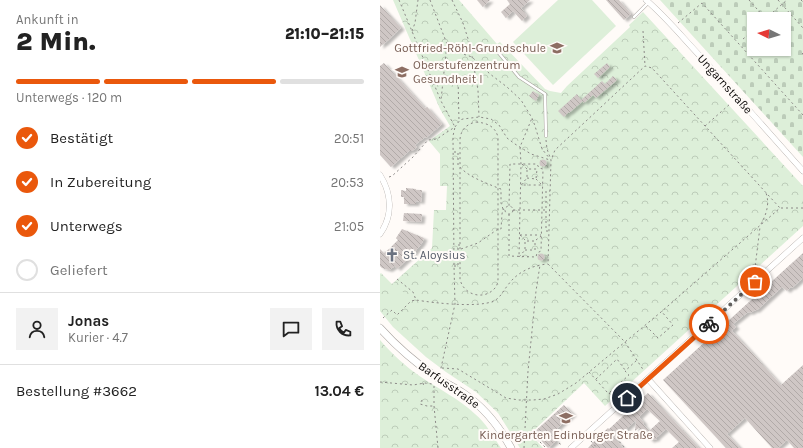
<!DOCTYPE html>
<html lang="de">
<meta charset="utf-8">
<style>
:root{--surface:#fff;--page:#f2f2f2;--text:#222;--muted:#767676;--line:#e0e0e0;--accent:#ea580c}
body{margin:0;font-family:Karla,sans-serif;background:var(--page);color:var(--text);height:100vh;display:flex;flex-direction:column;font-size:15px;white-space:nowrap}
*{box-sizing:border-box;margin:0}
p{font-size:13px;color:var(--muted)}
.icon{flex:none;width:22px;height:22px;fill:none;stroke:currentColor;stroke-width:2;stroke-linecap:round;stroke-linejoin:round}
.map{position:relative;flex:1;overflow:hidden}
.panel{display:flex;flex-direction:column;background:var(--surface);width:380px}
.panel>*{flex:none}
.needle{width:26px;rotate:275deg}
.tools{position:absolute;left:367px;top:12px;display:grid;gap:8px}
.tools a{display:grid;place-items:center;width:44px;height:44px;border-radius:0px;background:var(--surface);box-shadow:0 1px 3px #0004;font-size:20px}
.pin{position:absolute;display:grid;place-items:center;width:34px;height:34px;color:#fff;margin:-17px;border:2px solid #fff;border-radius:50%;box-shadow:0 1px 4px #0007}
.courier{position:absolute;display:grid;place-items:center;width:40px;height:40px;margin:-20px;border:3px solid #ea580c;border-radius:50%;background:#fff;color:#222;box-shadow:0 1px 5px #0007}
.headline em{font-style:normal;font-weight:800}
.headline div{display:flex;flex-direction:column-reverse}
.headline{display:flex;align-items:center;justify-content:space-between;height:68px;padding:0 16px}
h1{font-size:26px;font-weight:800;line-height:30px}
.bar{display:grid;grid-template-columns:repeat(4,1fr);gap:6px 4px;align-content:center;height:48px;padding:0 16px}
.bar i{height:5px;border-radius:3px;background:var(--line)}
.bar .current{background:var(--accent)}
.bar p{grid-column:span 4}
.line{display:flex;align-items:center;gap:10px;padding:0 16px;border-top:1px solid var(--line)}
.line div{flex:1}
.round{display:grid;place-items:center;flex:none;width:42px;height:42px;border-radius:0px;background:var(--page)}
ol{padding:0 16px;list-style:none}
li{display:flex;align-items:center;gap:12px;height:44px}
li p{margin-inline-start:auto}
li .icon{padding:4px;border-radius:50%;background:var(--accent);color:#fff;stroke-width:4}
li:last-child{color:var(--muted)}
li i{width:22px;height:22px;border:2px solid var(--line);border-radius:50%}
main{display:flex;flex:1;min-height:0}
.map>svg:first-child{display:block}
.cemetery{fill:url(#cemetery-stones);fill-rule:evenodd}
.park{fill:url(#park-crowns)}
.pitch{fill:#ddefd9}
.building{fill:url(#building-back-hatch);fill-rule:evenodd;filter:url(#shadow)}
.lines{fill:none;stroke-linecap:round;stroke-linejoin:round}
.service-casing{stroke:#a8a29e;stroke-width:3.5}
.minor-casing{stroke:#a8a29e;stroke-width:6}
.secondary-casing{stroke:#a8a29e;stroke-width:8}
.path{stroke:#8b8886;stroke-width:1;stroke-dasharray:2 3;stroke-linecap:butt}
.service{stroke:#fff;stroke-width:2.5}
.minor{stroke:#fff;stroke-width:5.5}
.secondary{stroke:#fff;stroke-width:7}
.done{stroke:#625f5d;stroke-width:4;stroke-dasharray:0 7.2}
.route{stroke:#ea580c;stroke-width:5}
.labels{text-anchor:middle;stroke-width:4;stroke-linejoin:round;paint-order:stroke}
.education-label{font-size:12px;fill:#785e54;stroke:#fffbf8;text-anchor:end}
.street-label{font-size:12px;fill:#0e0b0a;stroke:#fffbf8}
.worship-label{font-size:12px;fill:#5b616d;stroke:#fffbf8;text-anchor:start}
</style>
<main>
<section class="panel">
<div class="headline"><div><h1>2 Min.</h1><p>Ankunft in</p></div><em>21:10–21:15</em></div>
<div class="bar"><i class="current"></i><i class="current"></i><i class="current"></i><i></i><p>Unterwegs · 120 m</p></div>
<ol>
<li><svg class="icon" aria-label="check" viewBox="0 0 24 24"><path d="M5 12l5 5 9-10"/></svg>Bestätigt<p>20:51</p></li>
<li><svg class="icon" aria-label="check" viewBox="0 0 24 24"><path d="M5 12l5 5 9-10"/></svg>In Zubereitung<p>20:53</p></li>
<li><svg class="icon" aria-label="check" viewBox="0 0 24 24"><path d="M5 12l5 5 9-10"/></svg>Unterwegs<p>21:05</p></li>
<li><i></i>Geliefert</li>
</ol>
<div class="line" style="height:72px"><a class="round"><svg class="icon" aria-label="person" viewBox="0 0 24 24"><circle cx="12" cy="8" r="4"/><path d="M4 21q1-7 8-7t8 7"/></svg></a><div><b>Jonas</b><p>Kurier · 4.7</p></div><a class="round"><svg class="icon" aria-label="chat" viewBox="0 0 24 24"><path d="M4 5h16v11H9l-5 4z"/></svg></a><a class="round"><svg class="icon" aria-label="phone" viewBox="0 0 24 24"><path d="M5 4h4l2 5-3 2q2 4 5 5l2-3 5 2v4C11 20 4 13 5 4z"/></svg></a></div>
<div class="line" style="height:52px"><div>Bestellung #3662</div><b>13.04 €</b></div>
</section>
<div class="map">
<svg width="423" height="448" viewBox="0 0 423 448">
<defs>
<pattern id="cemetery-stones" width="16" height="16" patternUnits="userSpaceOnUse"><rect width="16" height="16" fill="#ddefd9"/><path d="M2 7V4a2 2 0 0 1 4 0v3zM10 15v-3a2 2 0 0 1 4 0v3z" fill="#bcccb9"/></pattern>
<pattern id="park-crowns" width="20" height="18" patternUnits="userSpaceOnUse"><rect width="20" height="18" fill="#ddefd9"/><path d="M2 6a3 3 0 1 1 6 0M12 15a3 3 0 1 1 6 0" fill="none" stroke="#bcccb9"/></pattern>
<pattern id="building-back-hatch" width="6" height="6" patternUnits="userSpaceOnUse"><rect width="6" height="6" fill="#cfc7c5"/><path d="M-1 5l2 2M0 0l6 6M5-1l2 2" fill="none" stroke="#b1aaa8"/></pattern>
<filter id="shadow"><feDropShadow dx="3.5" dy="2" stdDeviation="1" flood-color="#0004"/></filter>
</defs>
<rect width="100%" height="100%" fill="#fffbf8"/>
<path class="cemetery" d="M280,0h143v157zM374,19h30v30h-30z"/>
<g class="park">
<path d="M13,0h66l38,44 3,-2 45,47 5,2 11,2 6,-7 63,-59 -1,-2 14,-13 160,174v40l-198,180 -21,-23 -54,51 13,14h-23l-22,-35 -22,-21 -30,-20 -20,-15 -33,-30 -13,-16v-37l1,-1 11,11 40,-36 2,-38h12l1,-24h-7v-32l-11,-13 21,-15 -10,-17z"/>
<path d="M0,340c12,14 26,27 41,37 18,12 38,22 54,37 11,9 18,22 26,34h-121z"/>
</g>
<g class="pitch">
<path d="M178,0h34l24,26 -63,59 -40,-43z"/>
<path d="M22,291l9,9 -13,13 -10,-10z"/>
</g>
<g class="building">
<path d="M97,0h13l-7,7z"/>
<path d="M127,0h23l-9,8 6,8 -5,5 -9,-10 -7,7 -5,-6 9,-8z"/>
<path d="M226,0h13l12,14 -7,6z"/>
<path d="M0,5l21,23 -17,16h-1l-3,3z"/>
<path d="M4,63l41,45 2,-1 15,17 -16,14 -1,-1 -10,8 2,2 -5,4h-3l-18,16 -11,-12v-89z"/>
<path d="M227,63l3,4 -12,11 -4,-4z"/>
<path d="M233,76l4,4 -21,18 -3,-3 -9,8 -1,-2 -14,12v-1l-5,5 -6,-6 19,-17 4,6 21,-19 3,3z"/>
<path d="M153,91l6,4 -3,6 -7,-5z"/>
<circle cx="163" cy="163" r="3.5"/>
<path d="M26,188l10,1v1h6l-1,12 -5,-1v3h-12v-7h-3v-7l5,1z"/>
<path d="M24,213l18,1 -1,8 -18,-1z"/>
<path d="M22,229l22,9 -2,5 -9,11 -16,15 -2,-3 -6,4 -7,-2 -2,-2v-17l4,4 6,-5 8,-8 -2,-2z"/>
<path d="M423,253v25l-11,10 -1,-1 -4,4 -5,-4 -26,24 -1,-1 -5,3 -2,-1 -15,12 3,3 -4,4 49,54 22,-20v83h-9l-7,-8 -9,8h-6l-27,-30 -18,16 13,14h-14l-63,-68z"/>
<circle cx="161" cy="257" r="3.5"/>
<path d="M268,393l51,55h-27l7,-6 -13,-13 -10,9 1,1 -5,1 -1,1 -12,-13 -4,3 1,-11 -21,19 8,9h-35l11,-12 9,-8 1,1zM267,409l13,12 -11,10 -6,-7 1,-1 -5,-6z"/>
<path d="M184,405l9,9 -22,20 5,7 -8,7 -10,-11 -3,2 -4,-4z"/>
</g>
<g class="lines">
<g class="service-casing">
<g id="service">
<path d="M254,17l14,-14"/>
<path d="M118,52l21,25 26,17 1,42"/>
</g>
</g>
<g class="minor-casing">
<g id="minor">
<path d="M266,0c20,17 37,38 55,57 34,37 68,76 102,114"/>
<path d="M0,175c12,19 13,41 0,59"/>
<path d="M268,379l62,69"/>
<path d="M191,448l232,-210"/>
</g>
</g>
<g class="secondary-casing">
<path id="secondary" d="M0,328c17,19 36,35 56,49 9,6 18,10 27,16 21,14 36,33 48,55"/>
</g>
<g class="path">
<path d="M19,0l42,101 14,26 -2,9 1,130 1,38 -14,64 -1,3"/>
<path d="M50,0l17,44 -6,56"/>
<path d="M72,0l11,23 7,22 8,45 1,27"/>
<path d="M369,0l16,18"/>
<path d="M398,0l25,28"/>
<path d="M421,0l2,2"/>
<path d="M385,19l22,-19"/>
<path d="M298,23l24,-20 101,112"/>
<path d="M32,31l3,-8 3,-23"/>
<path d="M263,31l2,35"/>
<path d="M363,39l11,-9"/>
<path d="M67,44l16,10 9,3 18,17 17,13 14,13 11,18 3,8 7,23 8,10"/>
<path d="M423,53l-1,1 1,1"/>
<path d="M78,77l1,45"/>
<path d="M96,122c11,1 19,4 22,15v142c0,3 -1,7 -3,9 -11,13 -32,7 -35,-9v-140c1,-10 7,-15 16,-17z"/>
<path d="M325,126l25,-22"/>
<path d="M166,140l1,9 4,11 -3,104 77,78 36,-30 119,-104 -128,-140 -7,-2 -90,84 -4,10"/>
<path d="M74,152h4v13c10,12 26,17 40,23l3,1v14l2,6"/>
<path d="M142,164l5,5"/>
<path d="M9,177l3,-1 21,-19 15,-17 9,-1 7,-5 11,-7 5,-7 3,-1 16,-2 12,2 8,6 8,13 8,6 16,10 19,6"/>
<path d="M147,178l9,1 1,-10h-10v9l-6,7h21"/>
<path d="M156,179l6,6"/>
<circle cx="129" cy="210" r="4"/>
<path d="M401,208h22"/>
<path d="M133,210h32"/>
<path d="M129,214v42l27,1 1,-4 4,-2 2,-82 -4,-1 -2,-4h-27l-1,42"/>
<path d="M381,224c5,-9 9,-20 5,-31"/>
<path d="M168,231h-2v-40h4"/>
<path d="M140,235h21"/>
<path d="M140,235l5,5"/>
<path d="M156,240l5,-4"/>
<path d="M81,249l17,-6 20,-14h3l1,-15 1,-5 2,1"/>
<path d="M145,250h10v-9h-10v9l-6,7 2,-93 -1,-17 12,-29"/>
<path d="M74,266h4v-21h3"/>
<path d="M376,270l-1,-2 5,-41"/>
<path d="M17,279l16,13 3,8"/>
<path d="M3,318l9,-8 5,5 14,-14 5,-1c18,3 62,8 78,1 7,-4 9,-10 14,-16 9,-13 25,-20 40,-21"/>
<path d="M266,326l12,12 15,-13 -11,-13"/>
<path d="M62,368l16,1 48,29 13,2h14l11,-1 14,-5 18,-11 49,-41 19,29"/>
<path d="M209,372l18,20 2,1 20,-18 -4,-4 12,-11"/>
<path d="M216,379l21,-20 8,11"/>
<path d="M0,382l33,3 12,-2 7,1"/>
<path d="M43,383l1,4"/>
<path d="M54,386v20l4,42"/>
<path d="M229,393l5,6"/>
<path d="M42,400l-2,4 7,2h6"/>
<path d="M236,438l9,10"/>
<path d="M211,441l6,7"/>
<path d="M160,442l6,6"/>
<path d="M179,443l4,3"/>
<path d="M144,448l4,-77 8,-80 4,-26"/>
</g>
<use href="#service" class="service"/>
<use href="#minor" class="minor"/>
<use href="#secondary" class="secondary"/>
</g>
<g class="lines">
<path class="done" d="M329,324l46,-42"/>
<path class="route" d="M247,398l82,-74"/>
</g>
<defs>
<g id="school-bare" transform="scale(1.08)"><path d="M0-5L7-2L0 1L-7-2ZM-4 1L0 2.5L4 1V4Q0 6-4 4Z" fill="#8d6e63" stroke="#fffbf8" stroke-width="2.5" paint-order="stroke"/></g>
<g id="church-bare" transform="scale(1.08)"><path d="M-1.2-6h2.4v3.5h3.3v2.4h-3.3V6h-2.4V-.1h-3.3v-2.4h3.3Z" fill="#6b7280" stroke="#fffbf8" stroke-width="2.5" paint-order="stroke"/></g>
</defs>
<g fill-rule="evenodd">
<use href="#school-bare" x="177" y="48"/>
<use href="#school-bare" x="22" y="72"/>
<use href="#church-bare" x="12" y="255"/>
<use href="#school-bare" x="186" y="418"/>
</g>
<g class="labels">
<g class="education-label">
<text x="166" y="52">Gottfried-Röhl-Grundschule</text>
<text x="33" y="69" text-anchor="start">Oberstufenzentrum<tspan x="33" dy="14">Gesundheit I</tspan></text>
<text x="186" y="439" text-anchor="middle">Kindergarten Edinburger Straße</text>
</g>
<g class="street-label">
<text transform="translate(345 84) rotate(48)" y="4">Ungarnstraße</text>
<text transform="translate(69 385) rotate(35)" y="4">Barfusstraße</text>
</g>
<g class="worship-label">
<text x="23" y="259">St. Aloysius</text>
</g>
</g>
</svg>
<div class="tools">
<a><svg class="needle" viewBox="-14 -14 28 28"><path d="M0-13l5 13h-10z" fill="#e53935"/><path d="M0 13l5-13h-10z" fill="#767676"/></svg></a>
</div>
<div class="pin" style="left:375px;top:282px;background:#ea580c"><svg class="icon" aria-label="bag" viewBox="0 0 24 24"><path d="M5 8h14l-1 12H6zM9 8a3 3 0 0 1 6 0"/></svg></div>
<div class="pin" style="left:247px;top:398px;background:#1f2937"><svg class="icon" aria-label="home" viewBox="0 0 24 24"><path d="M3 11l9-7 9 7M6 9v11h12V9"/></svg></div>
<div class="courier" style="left:329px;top:324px"><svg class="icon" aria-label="bike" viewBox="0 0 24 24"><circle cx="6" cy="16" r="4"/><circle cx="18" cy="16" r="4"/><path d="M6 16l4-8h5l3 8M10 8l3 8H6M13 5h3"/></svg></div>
</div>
</main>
